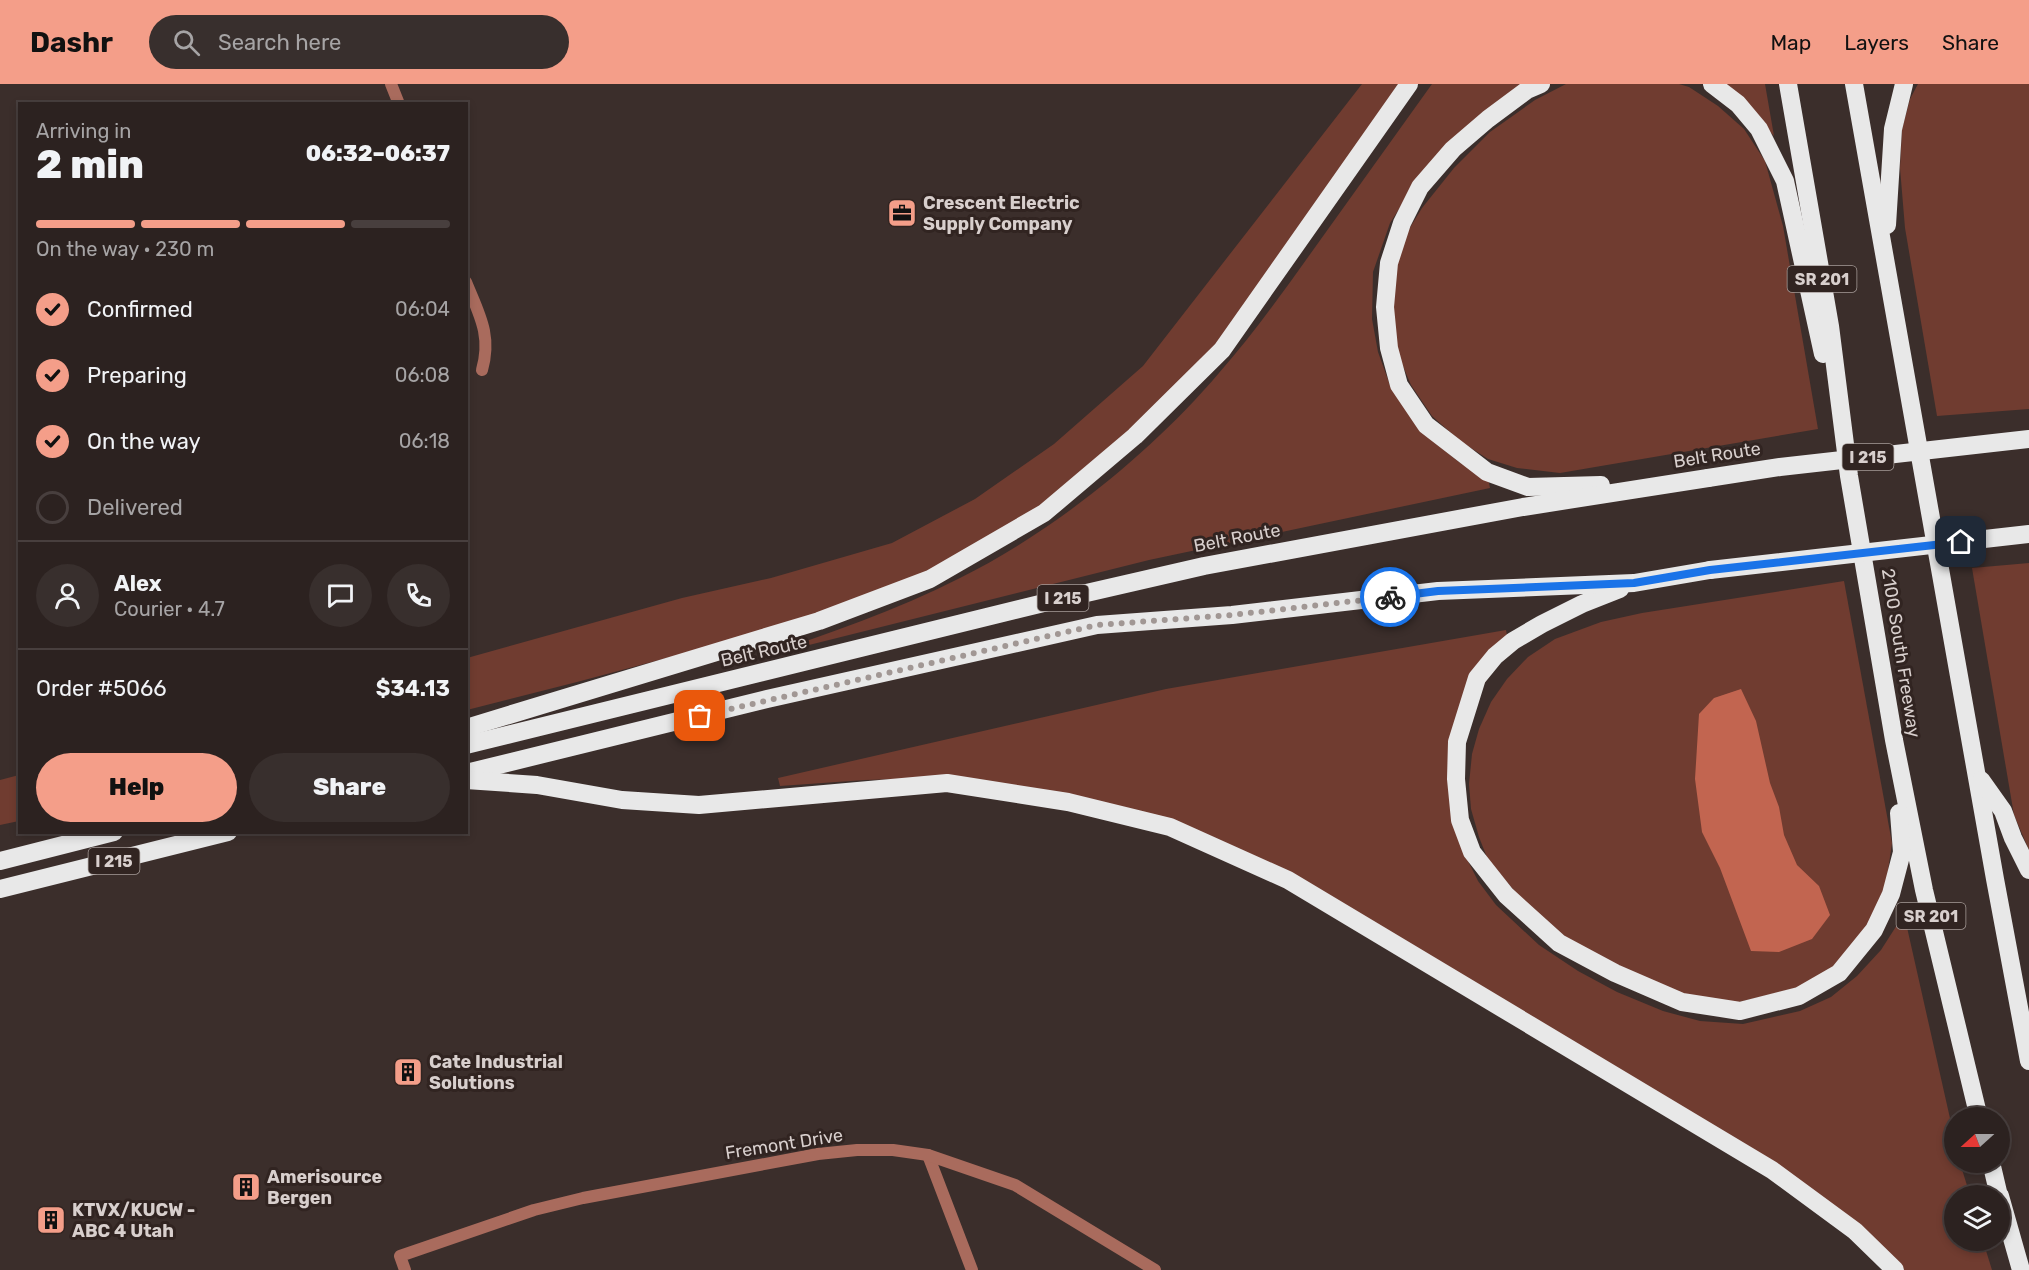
<!DOCTYPE html>
<meta charset="utf-8">
<style>
:root{--surface:#2c2220;--page:#382f2d;--text:#f1f3f6;--muted:#a6a4a5;--line:#483f3e;--accent:#f49e89}
body{margin:0;font-family:Rubik,sans-serif;background:var(--page);color:var(--text);height:100vh;display:flex;flex-direction:column;font-size:22px;white-space:nowrap}
*{box-sizing:border-box;margin:0}
p{font-size:20px;color:var(--muted)}
.icon{flex:none;width:33px;height:33px;fill:none;stroke:currentColor;stroke-width:2;stroke-linecap:round;stroke-linejoin:round}
.map{position:relative;flex:1;overflow:hidden}
.drawer{position:absolute;left:18px;top:18px;width:450px;height:732px;display:flex;flex-direction:column;background:var(--surface);border-radius:0px;box-shadow:0 3px 9px #0003,0 0 0 2px var(--line)}
.drawer>*{flex:none}
.needle{width:39px;rotate:249deg}
.buttons{position:absolute;left:1944px;top:1023px;display:grid;gap:12px}
.buttons a{display:grid;place-items:center;width:66px;height:66px;border-radius:50%;background:var(--surface);box-shadow:0 3px 9px #0003,0 0 0 2px var(--line);font-size:30px}
.pin{position:absolute;display:grid;place-items:center;width:51px;height:51px;color:#fff;margin:-26px;border-radius:12px;box-shadow:0 3px 9px #0006}
.courier{position:absolute;display:grid;place-items:center;width:60px;height:60px;margin:-30px;border:4px solid #1a73e8;border-radius:50%;background:#fff;color:#222;box-shadow:0 2px 8px #0007}
.overview em{font-style:normal;font-weight:800}
.overview div{display:flex;flex-direction:column-reverse}
.overview{display:flex;align-items:center;justify-content:space-between;height:102px;padding:0 18px}
h1{font-size:39px;font-weight:800;line-height:45px}
.bar{display:grid;grid-template-columns:repeat(4,1fr);gap:9px 6px;align-content:center;height:72px;padding:0 18px}
.bar i{height:8px;border-radius:4px;background:var(--line)}
.bar .current{background:var(--accent)}
.bar p{grid-column:span 4}
.line{display:flex;align-items:center;gap:15px;padding:0 18px;border-top:2px solid var(--line)}
.line div{flex:1}
.round{display:grid;place-items:center;flex:none;width:63px;height:63px;border-radius:32px;background:var(--page)}
ol{padding:0 18px;list-style:none}
li{display:flex;align-items:center;gap:18px;height:66px}
li p{margin-inline-start:auto}
li .icon{padding:6px;border-radius:50%;background:var(--accent);color:#111;stroke-width:4}
li:last-child{color:var(--muted)}
li i{width:33px;height:33px;border:3px solid var(--line);border-radius:50%}
.cta{display:flex;gap:12px;margin-top:auto;padding:12px 18px}
.cta a{flex:1;height:69px;border-radius:36px;background:var(--accent);color:#111;font-size:24px;font-weight:800;line-height:69px;text-align:center}
.cta a+a{background:var(--page);color:var(--text)}
header{display:flex;align-items:center;gap:36px;box-sizing:border-box;height:84px;padding:0 30px;background:var(--accent);color:#111}
header strong{font-size:28px}
nav{display:flex;gap:33px;margin-inline-start:auto;font-size:21px}
.search{width:420px;height:54px;background:var(--page);display:flex;align-items:center;gap:15px;box-sizing:border-box;padding:0 21px;border-radius:33px;color:var(--muted);font-size:22px}
.map>svg:first-child{display:block}
.green{fill:#703c30}
.water{fill:#c26550}
.lines{fill:none;stroke-linecap:round;stroke-linejoin:round}
.minor{stroke:#a96b5d;stroke-width:12}
.motorway{stroke:#e8e8e8;stroke-width:18}
.motorway-bridge{stroke:#e8e8e8;stroke-width:18}
.done{stroke:#a19794;stroke-width:6;stroke-dasharray:0 10.8}
.route{stroke:#1a73e8;stroke-width:8}
.labels{text-anchor:middle;stroke-width:6;stroke-linejoin:round;paint-order:stroke}
.shield{fill:#312421;stroke:#a69c99;stroke-width:1.5}
.shield-label{font-size:16px;font-weight:bold;fill:#d8cfcd}
.poi-label{font-size:18px;font-weight:bold;fill:#d8cfcd;stroke:#312421;text-anchor:start}
.street-label{font-size:18px;fill:#d8cfcd;stroke:#312421}
</style>
<header>
<strong>Dashr</strong>
<div class="search"><svg class="icon" aria-label="search" viewBox="0 0 24 24"><circle cx="10" cy="10" r="6"/><path d="M15 15l6 6"/></svg>Search here</div>
<nav><a>Map</a><a>Layers</a><a>Share</a></nav>
</header>
<div class="map">
<svg width="2029" height="1186" viewBox="0 0 2029 1186">
<rect width="100%" height="100%" fill="#3b2e2b"/>
<g class="green">
<path d="M1362,0h44l-180,251 -153,150 -114,74 -139,58 -243,65 -110,28v-52l215,-60 89,-20 121,-35 83,-44 79,-55 89,-78z"/>
<path d="M1432,0h91l-109,102 -24,37 -17,49 -1,47 6,33 13,36 38,50 30,24 29,16 2,10 -341,72 -388,97c67,-24 135,-46 199,-79 94,-47 190,-124 259,-205 37,-42 69,-88 102,-134 37,-52 74,-103 111,-155z"/>
<path d="M1566,0h113l10,3 29,19 26,23 21,32 18,65 35,203 -258,44 -43,-5 -29,-9 -28,-18 -28,-25 -21,-31 -12,-28 -7,-28 4,-66 10,-29 16,-26 32,-40 36,-36 45,-32z"/>
<path d="M1717,0h48l9,52 -28,-30z"/>
<path d="M1918,0h111v325l-92,7 -32,-188 -5,-60 2,-39 8,-30z"/>
<path d="M2029,479v287l-15,-35 -42,-247z"/>
<path d="M1844,497l48,262 -8,55 -16,31 -34,40 -22,15 -89,22 -90,-27 -92,-57 -53,-62 -9,-23 -8,-28 -2,-25 3,-30 7,-25 12,-27 16,-23 21,-22 27,-18 46,-17 41,-9z"/>
<path d="M1506,546l2,11 -52,94 7,116 15,30 18,24 43,40 39,26 39,21 46,19 37,10 43,3 57,-13 31,-14 26,-21 24,-26 23,-36 50,222v26l6,1 10,32 -16,1v44l29,1 9,29h-94l-66,-59 -604,-362 -296,-71 -67,2 -85,6 -2,-8 388,-89z"/>
<path d="M19,691v46l-19,4v-45z"/>
</g>
<path class="water" d="M1741,605l15,32 14,62 9,24 5,28 13,30 22,21 11,29 -18,24 -33,13 -28,-1 -31,-83 -18,-36 -7,-53 4,-65 15,-16z"/>
<g class="lines">
<g class="minor">
<path d="M391,0l8,20"/>
<path d="M466,198c13,32 26,53 16,88"/>
<path d="M928,1071l44,115"/>
<path d="M405,1186l-5,-14 134,-46 49,-12 235,-44 39,-4h36l35,5 87,30 140,85"/>
</g>
<g class="motorway">
<path d="M1541,0l-14,6 -39,29 -35,30 -33,38 -18,36 -13,40 -4,44 4,41 10,37 27,40 61,47 41,15 73,-2"/>
<path d="M1712,0l26,20 21,25 26,52 38,173"/>
<path d="M1788,0l42,242 19,150 45,264 30,150 55,228"/>
<path d="M1854,0l141,795 34,182"/>
<path d="M1887,141l6,-96 11,-45"/>
<path d="M1620,505l-38,15 -40,20 -29,17 -18,15 -18,22 -20,64 -1,37 4,41 12,32 34,43 53,48 56,30 67,29 58,9 59,-15 40,-23 35,-43 17,-36 11,-42 -3,-39"/>
<path d="M466,644l353,-107 111,-42 114,-66 91,-77 87,-86 187,-266"/>
<path d="M466,661l590,-145 148,-34 319,-59 185,-29"/>
<path d="M466,689l301,-74 330,-74 135,-10 206,-24 196,-8 76,-13"/>
<path d="M466,696l71,5 85,15 77,5 248,-22 121,19 102,25 118,53 484,290 83,61 40,39"/>
<path d="M1981,696l22,31 10,27 16,32"/>
<path d="M0,777l114,-29"/>
<path d="M0,805l228,-57"/>
<path d="M1991,1078l8,34"/>
<path d="M2000,1112l21,74"/>
</g>
<g class="motorway-bridge">
<path d="M1708,394l72,-11 249,-28"/>
<path d="M1710,486l319,-36"/>
</g>
</g>
<g class="lines">
<path class="done" d="M700,632l397,-91 135,-10 158,-18"/>
<path class="route" d="M1390,513l48,-6 196,-8 76,-13 251,-28"/>
</g>
<defs>
<g id="office-square" transform="scale(1.5)"><rect x="-9" y="-9" width="18" height="18" rx="4" fill="#f49e89" stroke="#312421"/><path d="M-6-3h4V-5.5h4V-3h4V5H-6ZM-1-4.5V-3h2v-1.5ZM-6 0V1H6V0Z" fill="#111"/></g>
<g id="building-square" transform="scale(1.5)"><rect x="-9" y="-9" width="18" height="18" rx="4" fill="#f49e89" stroke="#312421"/><path d="M-4-6H4V6H1V3H-1V6H-4ZM-2.5-4.3h1.7v1.8h-1.7ZM.8-4.3h1.7v1.8H.8ZM-2.5-1h1.7V.8h-1.7ZM.8-1h1.7V.8H.8Z" fill="#111"/></g>
</defs>
<g fill-rule="evenodd">
<use href="#office-square" x="902" y="129"/>
<use href="#building-square" x="408" y="988"/>
<use href="#building-square" x="246" y="1103"/>
<use href="#building-square" x="51" y="1136"/>
</g>
<g class="labels">
<g class="shield">
<rect x="1787.5" y="182" width="69" height="26" rx="4.5"/>
<rect x="1842.5" y="360" width="51" height="26" rx="4.5"/>
<rect x="1037.5" y="501" width="51" height="26" rx="4.5"/>
<rect x="88.5" y="764" width="51" height="26" rx="4.5"/>
<rect x="1896.5" y="819" width="69" height="26" rx="4.5"/>
</g>
<g class="shield-label">
<text x="1822" y="201">SR 201</text>
<text x="1868" y="379">I 215</text>
<text x="1063" y="520">I 215</text>
<text x="114" y="783">I 215</text>
<text x="1931" y="838">SR 201</text>
</g>
<g class="poi-label">
<text x="923" y="125">Crescent Electric<tspan x="923" dy="21">Supply Company</tspan></text>
<text x="429" y="984">Cate Industrial<tspan x="429" dy="21">Solutions</tspan></text>
<text x="267" y="1099">Amerisource<tspan x="267" dy="21">Bergen</tspan></text>
<text x="72" y="1132">KTVX/KUCW -<tspan x="72" dy="21">ABC 4 Utah</tspan></text>
</g>
<g class="street-label">
<text transform="translate(1717 371) rotate(-9)" y="6">Belt Route</text>
<text transform="translate(1237 454) rotate(-11)" y="6">Belt Route</text>
<text transform="translate(764 567) rotate(-13)" y="6">Belt Route</text>
<text transform="translate(1901 569) rotate(81)" y="6">2100 South Freeway</text>
<text transform="translate(784 1060) rotate(-9)" y="6">Fremont Drive</text>
</g>
</g>
</svg>
<div class="buttons">
<a><svg class="needle" viewBox="-14 -14 28 28"><path d="M0-13l5 13h-10z" fill="#e53935"/><path d="M0 13l5-13h-10z" fill="#a6a4a5"/></svg></a>
<a><svg class="icon" aria-label="layers" viewBox="0 0 24 24"><path d="M12 4l9 5-9 5-9-5zM3 14l9 5 9-5"/></svg></a>
</div>
<div class="pin" style="left:700px;top:632px;background:#ea580c"><svg class="icon" aria-label="bag" viewBox="0 0 24 24"><path d="M5 8h14l-1 12H6zM9 8a3 3 0 0 1 6 0"/></svg></div>
<div class="pin" style="left:1961px;top:458px;background:#1f2937"><svg class="icon" aria-label="home" viewBox="0 0 24 24"><path d="M3 11l9-7 9 7M6 9v11h12V9"/></svg></div>
<div class="courier" style="left:1390px;top:513px"><svg class="icon" aria-label="bike" viewBox="0 0 24 24"><circle cx="6" cy="16" r="4"/><circle cx="18" cy="16" r="4"/><path d="M6 16l4-8h5l3 8M10 8l3 8H6M13 5h3"/></svg></div>
<section class="drawer">
<div class="overview"><div><h1>2 min</h1><p>Arriving in</p></div><em>06:32–06:37</em></div>
<div class="bar"><i class="current"></i><i class="current"></i><i class="current"></i><i></i><p>On the way · 230 m</p></div>
<ol>
<li><svg class="icon" aria-label="check" viewBox="0 0 24 24"><path d="M5 12l5 5 9-10"/></svg>Confirmed<p>06:04</p></li>
<li><svg class="icon" aria-label="check" viewBox="0 0 24 24"><path d="M5 12l5 5 9-10"/></svg>Preparing<p>06:08</p></li>
<li><svg class="icon" aria-label="check" viewBox="0 0 24 24"><path d="M5 12l5 5 9-10"/></svg>On the way<p>06:18</p></li>
<li><i></i>Delivered</li>
</ol>
<div class="line" style="height:108px"><a class="round"><svg class="icon" aria-label="person" viewBox="0 0 24 24"><circle cx="12" cy="8" r="4"/><path d="M4 21q1-7 8-7t8 7"/></svg></a><div><b>Alex</b><p>Courier · 4.7</p></div><a class="round"><svg class="icon" aria-label="chat" viewBox="0 0 24 24"><path d="M4 5h16v11H9l-5 4z"/></svg></a><a class="round"><svg class="icon" aria-label="phone" viewBox="0 0 24 24"><path d="M5 4h4l2 5-3 2q2 4 5 5l2-3 5 2v4C11 20 4 13 5 4z"/></svg></a></div>
<div class="line" style="height:78px"><div>Order #5066</div><b>$34.13</b></div>
<div class="cta"><a>Help</a><a>Share</a></div>
</section>
</div>
